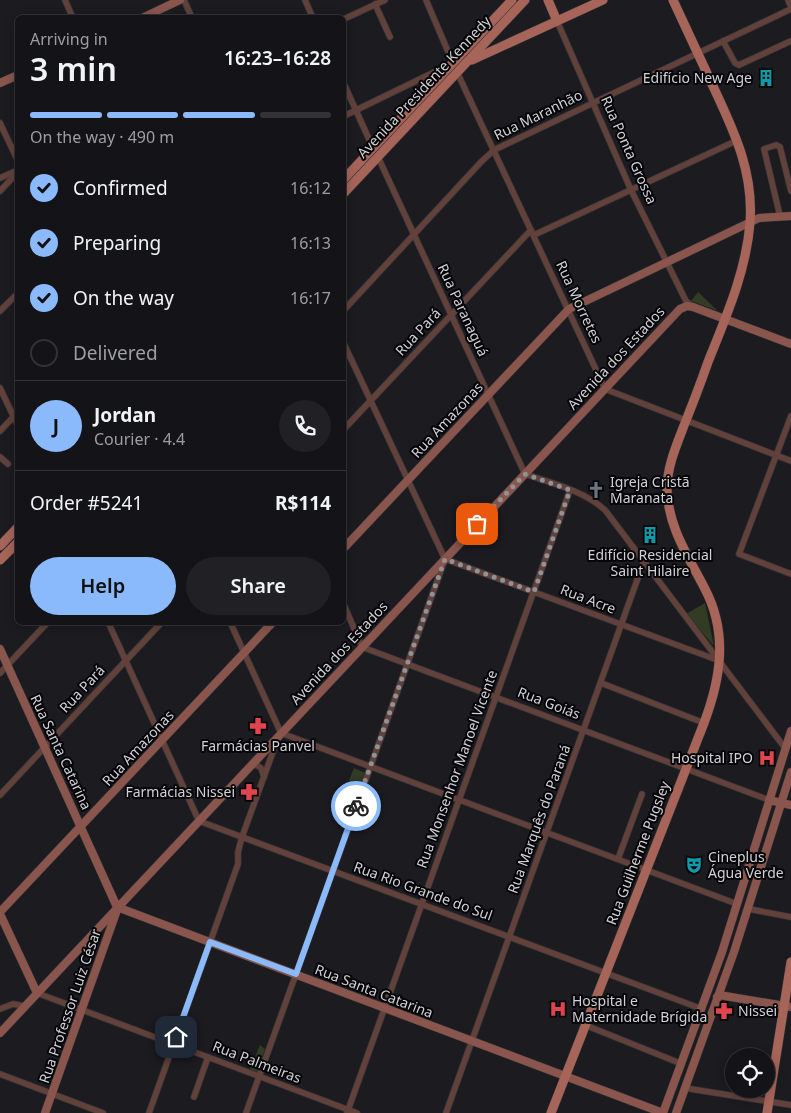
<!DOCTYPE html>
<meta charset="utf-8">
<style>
:root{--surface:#141418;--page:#212125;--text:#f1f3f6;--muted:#9d9ea2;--line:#333337;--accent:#8bbafc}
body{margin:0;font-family:"Noto Sans",sans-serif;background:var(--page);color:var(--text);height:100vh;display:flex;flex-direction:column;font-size:19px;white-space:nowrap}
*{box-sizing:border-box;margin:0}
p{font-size:16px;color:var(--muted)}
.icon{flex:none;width:28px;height:28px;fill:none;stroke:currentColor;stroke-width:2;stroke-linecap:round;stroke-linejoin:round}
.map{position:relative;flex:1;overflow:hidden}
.drawer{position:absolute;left:15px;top:15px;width:331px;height:610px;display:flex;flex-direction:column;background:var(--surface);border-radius:8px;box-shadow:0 2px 12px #0003,0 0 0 1px var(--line)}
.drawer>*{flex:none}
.tools{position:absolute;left:725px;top:1048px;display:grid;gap:10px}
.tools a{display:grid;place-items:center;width:50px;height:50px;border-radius:50%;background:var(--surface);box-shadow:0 2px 12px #0003,0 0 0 1px var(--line);font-size:25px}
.pin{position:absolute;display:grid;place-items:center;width:42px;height:42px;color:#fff;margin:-21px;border-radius:10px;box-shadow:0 2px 8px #0006}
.courier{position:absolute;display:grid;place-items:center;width:50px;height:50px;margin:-25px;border:4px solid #8bbafc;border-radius:50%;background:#fff;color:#222;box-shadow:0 1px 6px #0007}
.head em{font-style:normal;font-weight:600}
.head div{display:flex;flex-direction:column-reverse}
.head{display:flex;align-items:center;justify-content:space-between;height:85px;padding:0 15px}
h1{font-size:32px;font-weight:600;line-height:38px}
.bar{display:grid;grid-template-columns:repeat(4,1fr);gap:8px 5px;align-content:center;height:60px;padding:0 15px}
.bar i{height:6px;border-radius:4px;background:var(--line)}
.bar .selected{background:var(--accent)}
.bar p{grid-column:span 4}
.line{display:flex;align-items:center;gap:12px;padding:0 15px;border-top:1px solid var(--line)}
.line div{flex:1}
.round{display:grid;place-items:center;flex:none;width:52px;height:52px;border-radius:26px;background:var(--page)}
ol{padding:0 15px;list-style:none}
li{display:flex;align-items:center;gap:15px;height:55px}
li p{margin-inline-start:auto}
li .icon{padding:5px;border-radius:50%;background:var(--accent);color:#111;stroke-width:4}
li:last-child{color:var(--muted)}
li i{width:28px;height:28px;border:2px solid var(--line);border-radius:50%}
.action{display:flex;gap:10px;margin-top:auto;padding:10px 15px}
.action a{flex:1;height:58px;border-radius:30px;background:var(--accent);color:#111;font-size:20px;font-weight:600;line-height:58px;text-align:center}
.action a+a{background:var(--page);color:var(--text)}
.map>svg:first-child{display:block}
.green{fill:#323b24}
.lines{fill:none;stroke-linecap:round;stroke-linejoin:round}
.street-casing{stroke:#353539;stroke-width:7}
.secondary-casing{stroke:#353539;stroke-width:9}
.primary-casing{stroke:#353539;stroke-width:10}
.street{stroke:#62413b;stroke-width:5.5}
.secondary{stroke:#89554c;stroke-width:8}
.primary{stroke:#a76459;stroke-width:9}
.done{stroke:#929296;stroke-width:5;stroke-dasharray:0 9}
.route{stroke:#8bbafc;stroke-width:6}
.labels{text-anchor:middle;stroke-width:4;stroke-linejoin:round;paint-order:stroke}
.poi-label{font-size:14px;fill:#d2d2d6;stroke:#060608;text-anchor:start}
.street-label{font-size:14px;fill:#d2d2d6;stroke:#060608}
</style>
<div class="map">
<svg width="791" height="1113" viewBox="0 0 791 1113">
<rect width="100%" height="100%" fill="#1b1b20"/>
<g class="green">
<path d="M698,292l20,19 -27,-10z"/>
<path d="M705,603l9,43 -28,-32z"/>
<path d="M354,768l11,5 -12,31 -12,-4z"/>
<path d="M260,1045l5,4 -8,23 -7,-3z"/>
</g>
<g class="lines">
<g class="street-casing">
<g id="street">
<path d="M65,0l8,18"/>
<path d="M184,0l8,18"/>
<path d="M305,0l8,18"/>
<path d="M788,0l3,7"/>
<path d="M375,4l15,33"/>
<path d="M344,19l41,-19"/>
<path d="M557,21l74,169 55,111 7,6"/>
<path d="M723,41l12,22 4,2 52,-24"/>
<path d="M457,72l148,317 186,72"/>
<path d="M344,84l29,64"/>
<path d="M344,116l109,-53 -27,-63"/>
<path d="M0,123l18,38"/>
<path d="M378,157l147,317c27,9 59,17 80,36l180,238"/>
<path d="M0,178l18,-8"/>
<path d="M0,191l18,-19"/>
<path d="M780,216l-16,-67 12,-4 4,2 11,44"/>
<path d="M534,235l204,-95"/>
<path d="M344,310l137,-148 13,-12 297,-141"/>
<path d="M0,311l18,-18"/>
<path d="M344,344l101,215 275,102"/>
<path d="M0,388l18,38"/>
<path d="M791,416l-52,138 52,20"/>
<path d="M344,429l187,-199"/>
<path d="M0,431l18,-19"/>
<path d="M0,457l8,7"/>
<path d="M344,605l18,42 407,153"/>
<path d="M108,622l91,199 503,188"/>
<path d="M230,622l51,111 456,171"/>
<path d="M0,673l48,-51"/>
<path d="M601,683l103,40"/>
<path d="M253,763l8,5 3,9"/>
<path d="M0,795l162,-173"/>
<path d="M618,859l24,-65"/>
<path d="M749,909l42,8"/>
<path d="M37,993l320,120"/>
<path d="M0,1009l13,-5 11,2"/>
<path d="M585,1025l97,39"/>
<path d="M0,1074l103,39"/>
<path d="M685,1088l106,17"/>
<path d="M194,1097l14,-40"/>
<path d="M149,1113l89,-249v-12l4,-15 36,-99"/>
<path d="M246,1113l198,-551"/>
<path d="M347,1113l223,-623"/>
<path d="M446,1113l198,-552"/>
</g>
</g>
<g class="secondary-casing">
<g id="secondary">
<path d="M142,18l38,-18"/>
<path d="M0,83l18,-8"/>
<path d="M344,548l225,-239 190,-91 32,-2"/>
<path d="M0,649l117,258 546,206"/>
<path d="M769,800l22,5"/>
<path d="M0,912l273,-290"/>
<path d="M0,914l37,79"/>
<path d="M717,997l2,-2 72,12"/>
<path d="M0,1033l680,-724 7,-3 6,1 98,37"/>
<path d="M45,1113l72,-203"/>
<path d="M663,1113l59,-161 69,-221"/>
<path d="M676,1113l58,-161 57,-180"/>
</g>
</g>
<g class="primary-casing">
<g id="primary">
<path d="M548,0l9,21"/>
<path d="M472,60l131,-60"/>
<path d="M344,179l168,-179"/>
<path d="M344,193l181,-193"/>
<path d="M0,546l18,-19"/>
<path d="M0,560l18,-18"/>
<path d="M551,1113l153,-390c17,-45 24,-90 1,-134 -17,-33 -37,-62 -38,-100 0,-23 10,-45 18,-66 8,-20 16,-41 23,-61 18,-45 38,-90 42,-139 4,-52 -17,-94 -38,-139 -13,-28 -26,-56 -39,-84"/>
<path d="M767,1113l24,-151"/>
</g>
</g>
<use href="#street" class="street"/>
<use href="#secondary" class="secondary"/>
<use href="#primary" class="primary"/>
</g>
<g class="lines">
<path class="done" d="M356,806l89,-247 89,33 36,-102 -45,-16 -48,50"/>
<path class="route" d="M176,1037l34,-95 86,32 60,-168"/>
</g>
<defs>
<g id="building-bare" transform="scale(1.35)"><path d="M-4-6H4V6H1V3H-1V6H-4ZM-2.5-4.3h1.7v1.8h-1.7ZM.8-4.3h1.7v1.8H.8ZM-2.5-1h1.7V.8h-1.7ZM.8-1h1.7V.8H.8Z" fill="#0f9aa8" stroke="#060608" stroke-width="2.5" paint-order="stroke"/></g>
<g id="church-bare" transform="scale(1.35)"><path d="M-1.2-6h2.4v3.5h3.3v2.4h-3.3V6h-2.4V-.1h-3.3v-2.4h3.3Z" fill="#6b7280" stroke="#060608" stroke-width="2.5" paint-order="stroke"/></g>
<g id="pharmacy-bare" transform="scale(1.35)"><path d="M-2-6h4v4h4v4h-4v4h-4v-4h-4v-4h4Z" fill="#e0444e" stroke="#060608" stroke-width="2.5" paint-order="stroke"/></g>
<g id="hospital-bare" transform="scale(1.35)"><path d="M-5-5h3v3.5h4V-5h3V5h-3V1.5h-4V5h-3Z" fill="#e0444e" stroke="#060608" stroke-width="2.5" paint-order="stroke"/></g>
<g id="theatre-bare" transform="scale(1.35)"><path d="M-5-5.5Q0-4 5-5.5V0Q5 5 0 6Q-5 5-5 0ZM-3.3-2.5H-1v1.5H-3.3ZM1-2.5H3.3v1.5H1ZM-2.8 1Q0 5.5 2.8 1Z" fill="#0f9aa8" stroke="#060608" stroke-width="2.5" paint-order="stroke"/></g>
</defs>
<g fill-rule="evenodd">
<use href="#building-bare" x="766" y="78"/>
<use href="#church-bare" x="596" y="490"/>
<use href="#building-bare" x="650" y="535"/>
<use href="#pharmacy-bare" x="258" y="726"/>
<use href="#hospital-bare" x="767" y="758"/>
<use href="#pharmacy-bare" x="249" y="792"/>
<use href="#theatre-bare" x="694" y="865"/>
<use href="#hospital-bare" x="558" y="1009"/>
<use href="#pharmacy-bare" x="724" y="1011"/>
</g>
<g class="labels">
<g class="poi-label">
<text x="752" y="83" text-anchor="end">Edifício New Age</text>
<text x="610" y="487">Igreja Cristã<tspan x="610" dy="16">Maranata</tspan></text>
<text x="650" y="560" text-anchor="middle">Edifício Residencial<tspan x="650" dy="16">Saint Hilaire</tspan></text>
<text x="258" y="751" text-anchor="middle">Farmácias Panvel</text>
<text x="753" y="763" text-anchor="end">Hospital IPO</text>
<text x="235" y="797" text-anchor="end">Farmácias Nissei</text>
<text x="708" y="862">Cineplus<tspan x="708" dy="16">Água Verde</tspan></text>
<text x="572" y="1006">Hospital e<tspan x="572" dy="16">Maternidade Brígida</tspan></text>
<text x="738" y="1016">Nissei</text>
</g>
<g class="street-label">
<text transform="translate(424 87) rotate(-47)" y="5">Avenida Presidente Kennedy</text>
<text transform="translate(538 115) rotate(-26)" y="5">Rua Maranhão</text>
<text transform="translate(629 150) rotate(66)" y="5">Rua Ponta Grossa</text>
<text transform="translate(579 302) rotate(65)" y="5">Rua Morretes</text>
<text transform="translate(463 310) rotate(65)" y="5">Rua Paranaguá</text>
<text transform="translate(418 332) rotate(-47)" y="5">Rua Pará</text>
<text transform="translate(616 358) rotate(-47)" y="5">Avenida dos Estados</text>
<text transform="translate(447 420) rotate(-47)" y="5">Rua Amazonas</text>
<text transform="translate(588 599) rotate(21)" y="5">Rua Acre</text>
<text transform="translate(339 653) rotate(-47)" y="5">Avenida dos Estados</text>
<text transform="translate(82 689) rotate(-47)" y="5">Rua Pará</text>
<text transform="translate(549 703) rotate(21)" y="5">Rua Goiás</text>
<text transform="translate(138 748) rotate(-47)" y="5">Rua Amazonas</text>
<text transform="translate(61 752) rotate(65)" y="5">Rua Santa Catarina</text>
<text transform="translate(457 769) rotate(-70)" y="5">Rua Monsenhor Manoel Vicente</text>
<text transform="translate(539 819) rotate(-70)" y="5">Rua Marquês do Paraná</text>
<text transform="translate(638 853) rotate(-69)" y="5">Rua Guilherme Pugsley</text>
<text transform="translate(423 891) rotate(20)" y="5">Rua Rio Grande do Sul</text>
<text transform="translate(374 991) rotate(21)" y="5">Rua Santa Catarina</text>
<text transform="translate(70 1006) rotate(-71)" y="5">Rua Professor Luiz César</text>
<text transform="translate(257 1062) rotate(21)" y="5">Rua Palmeiras</text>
</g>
</g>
</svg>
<div class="tools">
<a><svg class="icon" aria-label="locate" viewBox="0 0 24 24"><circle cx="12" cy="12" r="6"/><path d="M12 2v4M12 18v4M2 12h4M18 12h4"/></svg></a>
</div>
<div class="pin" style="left:477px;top:524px;background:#ea580c"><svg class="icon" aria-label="bag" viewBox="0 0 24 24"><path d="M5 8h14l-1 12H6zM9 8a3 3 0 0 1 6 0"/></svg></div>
<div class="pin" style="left:176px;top:1037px;background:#1f2937"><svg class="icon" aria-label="home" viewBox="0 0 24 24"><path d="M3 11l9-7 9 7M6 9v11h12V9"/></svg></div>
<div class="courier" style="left:356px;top:806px"><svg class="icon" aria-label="bike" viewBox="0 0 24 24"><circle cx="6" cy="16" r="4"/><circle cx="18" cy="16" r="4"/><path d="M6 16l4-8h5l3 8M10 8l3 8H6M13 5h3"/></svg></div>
<section class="drawer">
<div class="head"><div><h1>3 min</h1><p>Arriving in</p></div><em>16:23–16:28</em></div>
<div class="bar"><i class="selected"></i><i class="selected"></i><i class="selected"></i><i></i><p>On the way · 490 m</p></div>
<ol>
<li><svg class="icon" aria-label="check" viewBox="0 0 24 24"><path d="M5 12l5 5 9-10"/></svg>Confirmed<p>16:12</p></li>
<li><svg class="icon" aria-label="check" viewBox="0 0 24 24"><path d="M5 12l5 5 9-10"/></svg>Preparing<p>16:13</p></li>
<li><svg class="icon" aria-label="check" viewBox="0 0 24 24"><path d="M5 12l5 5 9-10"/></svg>On the way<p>16:17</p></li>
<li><i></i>Delivered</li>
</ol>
<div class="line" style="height:90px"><b class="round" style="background:var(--accent);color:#111">J</b><div><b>Jordan</b><p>Courier · 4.4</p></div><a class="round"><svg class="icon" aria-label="phone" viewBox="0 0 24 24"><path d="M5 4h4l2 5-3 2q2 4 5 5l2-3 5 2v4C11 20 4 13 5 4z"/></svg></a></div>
<div class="line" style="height:65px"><div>Order #5241</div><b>R$114</b></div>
<div class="action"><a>Help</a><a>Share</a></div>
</section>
</div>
